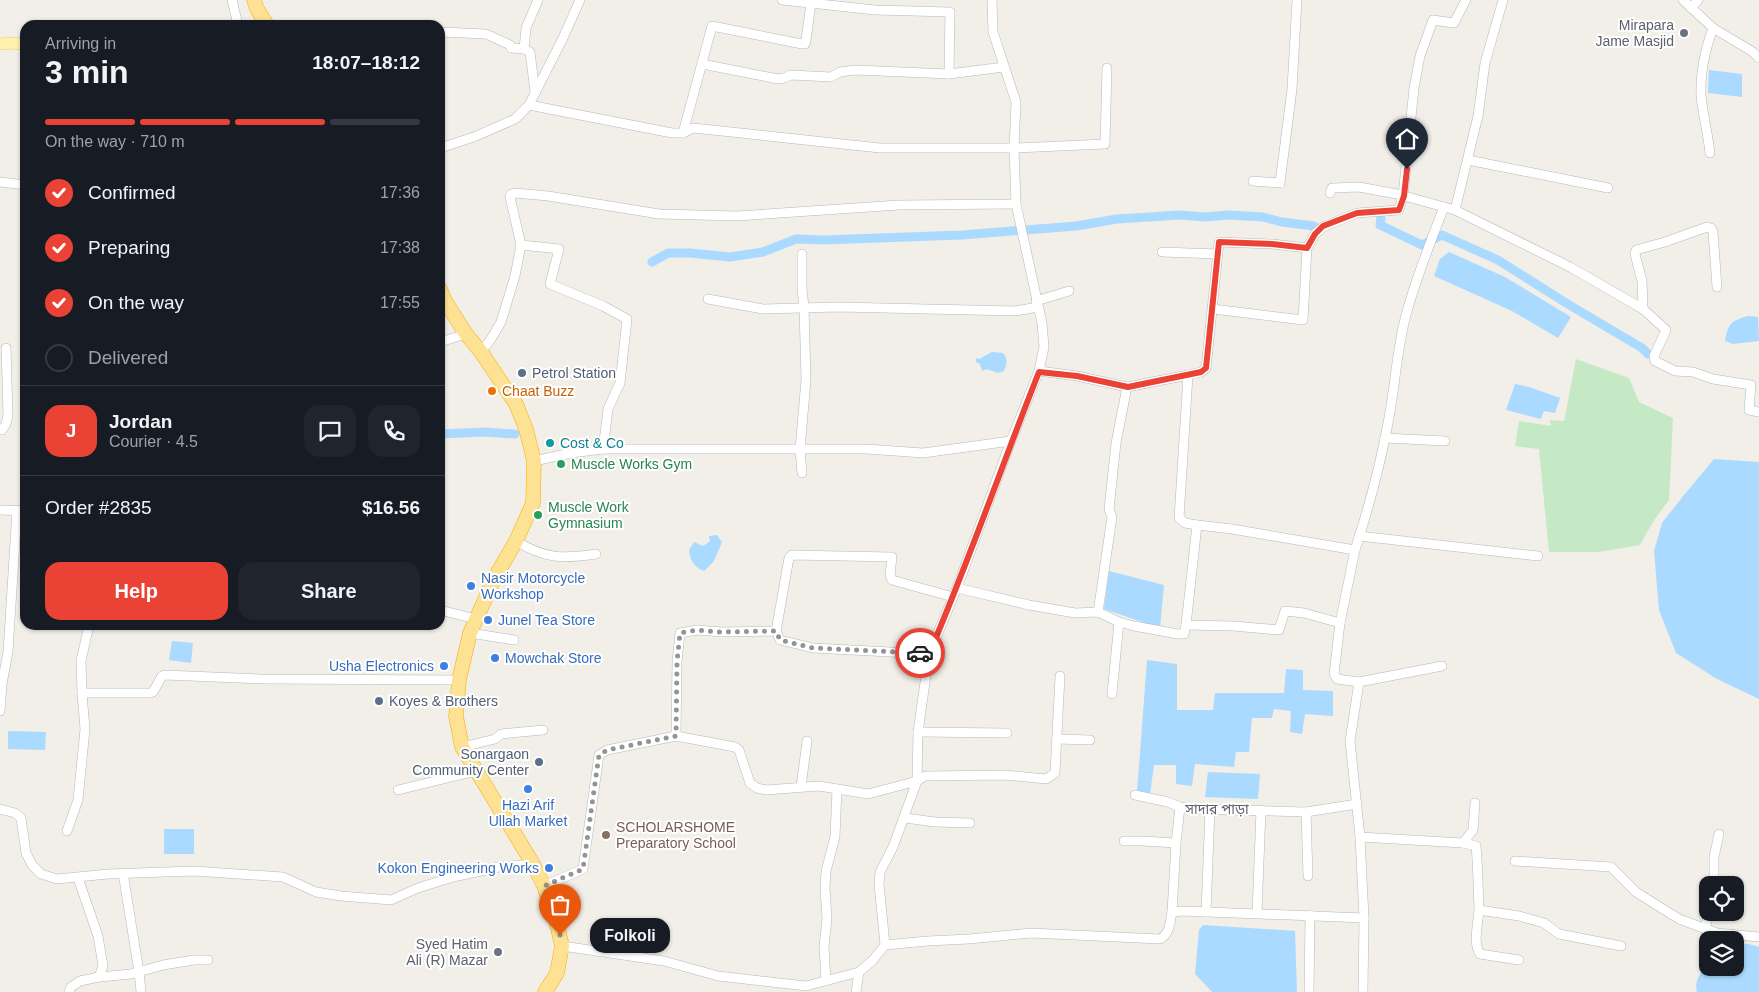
<!DOCTYPE html>
<meta charset="utf-8">
<style>
:root{--surface:#171b24;--page:#20242c;--text:#f1f3f6;--muted:#9ea1a6;--line:#363941;--accent:#ea4335}
body{margin:0;font-family:Arial,"Noto Sans Bengali",sans-serif;background:var(--page);color:var(--text);height:100vh;display:flex;flex-direction:column;font-size:19px;white-space:nowrap}
*{box-sizing:border-box;margin:0}
p{font-size:16px;color:var(--muted)}
.icon{flex:none;width:28px;height:28px;fill:none;stroke:currentColor;stroke-width:2;stroke-linecap:round;stroke-linejoin:round}
.map{position:relative;flex:1;overflow:hidden}
.side{position:absolute;left:20px;top:20px;width:425px;height:610px;display:flex;flex-direction:column;background:var(--surface);border-radius:15px;box-shadow:0 1px 4px #0004}
.side>*{flex:none}
.buttons{position:absolute;left:1699px;top:876px;display:grid;gap:10px}
.buttons a{display:grid;place-items:center;width:45px;height:45px;border-radius:10px;background:var(--surface);box-shadow:0 1px 4px #0004;font-size:25px}
.pin{position:absolute;display:grid;place-items:center;width:42px;height:42px;color:#fff;margin:-51px -21px;border-radius:50% 50% 50% 0;rotate:-45deg;box-shadow:0 0 5px #0007}
.pin .icon{rotate:45deg}
.courier{position:absolute;display:grid;place-items:center;width:50px;height:50px;margin:-25px;border:4px solid #ea4335;border-radius:50%;background:#fff;color:#222;box-shadow:0 1px 6px #0007}
.bubble{position:absolute;height:35px;border-radius:15px;background:var(--surface);box-shadow:0 1px 4px #0004;font-size:16px;font-weight:700;line-height:35px;text-align:center}
.summary em{font-style:normal;font-weight:700}
.summary div{display:flex;flex-direction:column-reverse}
.summary{display:flex;align-items:center;justify-content:space-between;height:85px;padding:0 25px}
h1{font-size:32px;font-weight:700;line-height:38px}
.bar{display:grid;grid-template-columns:repeat(4,1fr);gap:8px 5px;align-content:center;height:60px;padding:0 25px}
.bar i{height:6px;border-radius:4px;background:var(--line)}
.bar .current{background:var(--accent)}
.bar p{grid-column:span 4}
.line{display:flex;align-items:center;gap:12px;padding:0 25px;border-top:1px solid var(--line)}
.line div{flex:1}
.round{display:grid;place-items:center;flex:none;width:52px;height:52px;border-radius:15px;background:var(--page)}
ol{padding:0 25px;list-style:none}
li{display:flex;align-items:center;gap:15px;height:55px}
li p{margin-inline-start:auto}
li .icon{padding:5px;border-radius:50%;background:var(--accent);color:#fff;stroke-width:4}
li:last-child{color:var(--muted)}
li i{width:28px;height:28px;border:2px solid var(--line);border-radius:50%}
.primary-button{display:flex;gap:10px;margin-top:auto;padding:10px 25px}
.primary-button a{flex:1;height:58px;border-radius:15px;background:var(--accent);color:#fff;font-size:20px;font-weight:700;line-height:58px;text-align:center}
.primary-button a+a{background:var(--page);color:var(--text)}
.map>svg:first-child{display:block}
.green{fill:#c5e8c5}
.water{fill:#aadaff}
.lines{fill:none;stroke-linecap:round;stroke-linejoin:round}
.canal{stroke:#aadaff;stroke-width:9}
.minor-casing{stroke:#b5b8bc;stroke-width:10}
.major-casing{stroke:#f2c960;stroke-width:12}
.highway-casing{stroke:#f9ab00;stroke-width:15}
.minor{stroke:#fff;stroke-width:9}
.major{stroke:#fff2af;stroke-width:11}
.highway{stroke:#fde293;stroke-width:14}
.done{stroke:#929495;stroke-width:5;stroke-dasharray:0 9}
.route{stroke:#ea4335;stroke-width:6}
.worship-dot{fill:#6b7280;stroke:#fff;stroke-width:2}
.service-dot{fill:#5c6f8a;stroke:#fff;stroke-width:2}
.food-dot{fill:#e8710a;stroke:#fff;stroke-width:2}
.culture-dot{fill:#0f9aa8;stroke:#fff;stroke-width:2}
.leisure-dot{fill:#2e9e5b;stroke:#fff;stroke-width:2}
.shop-dot{fill:#3f7fe0;stroke:#fff;stroke-width:2}
.education-dot{fill:#8d6e63;stroke:#fff;stroke-width:2}
.labels{text-anchor:middle;stroke-width:4;stroke-linejoin:round;paint-order:stroke}
.worship-label{font-size:14px;fill:#5b616d;stroke:#fff;text-anchor:end}
.service-label{font-size:14px;fill:#4e5e75;stroke:#fff;text-anchor:start}
.food-label{font-size:14px;fill:#c56008;stroke:#fff;text-anchor:start}
.culture-label{font-size:14px;fill:#0d838f;stroke:#fff;text-anchor:start}
.leisure-label{font-size:14px;fill:#27864d;stroke:#fff;text-anchor:start}
.shop-label{font-size:14px;fill:#366cbe;stroke:#fff;text-anchor:start}
.street-label{font-size:14px;fill:#5f6368;stroke:#fff}
.education-label{font-size:14px;fill:#785e54;stroke:#fff;text-anchor:start}
</style>
<div class="map">
<svg width="1759" height="992" viewBox="0 0 1759 992">
<rect width="100%" height="100%" fill="#f1efe8"/>
<path class="green" d="M1576,359l53,19 10,24 34,16 -4,82 -15,20 -14,25 -41,7h-50l-10,-103 -24,-3 4,-25 32,5 -1,-6 14,1z"/>
<g class="water">
<path d="M1709,70l33,4v23l-34,-4z"/>
<path d="M1449,252l56,25 66,40 -13,21 -46,-27 -78,-35 6,-17z"/>
<path d="M1748,316l10,1 1,24 -26,3 -8,-3c3,-17 5,-20 23,-25z"/>
<path d="M992,352l11,1c5,6 4,11 1,18l-6,2 -11,-4 -5,2 -2,-7 -4,-2v-4l3,1z"/>
<path d="M1515,384l14,3 31,11 -5,15 -11,-2 -3,8 -35,-9z"/>
<path d="M1714,459l45,3v237l-42,-20 -41,-26 -17,-43 -5,-59 8,-28 22,-28z"/>
<path d="M717,535l5,7 -8,19 -10,10c-11,-5 -13,-9 -15,-21l5,-8 9,4 7,-5 -1,-5z"/>
<path d="M1109,571l55,14 -4,43 -56,-19z"/>
<path d="M172,641l21,2 -2,20 -22,-3z"/>
<path d="M1147,660l30,4v46h36l2,-17h69l2,-24 17,1v20l30,1v25l-28,-2 -3,20 -12,-2 1,-21 -17,-2 -2,9h-20l-3,34h-13l-2,15 -39,-3 -3,22 -16,-2v-19h-22l-4,29 -13,-2z"/>
<path d="M8,731l38,1 -1,18 -37,-1z"/>
<path d="M1208,772l52,2 -2,25 -53,-2z"/>
<rect x="164" y="829" width="30" height="25"/>
<path d="M1203,925l92,6 2,61h-85l-17,-18 4,-44z"/>
<path d="M1735,944h14l10,3v45h-62c-3,-11 3,-19 10,-26l1,2h27z"/>
</g>
<g class="lines">
<g class="canal">
<path d="M1381,217l-1,8 42,20 20,-10 56,25 68,43 76,45 6,6"/>
<path d="M652,262l16,-9h22l40,4 33,-5 33,-13 28,1 138,-5 114,-9 41,-7 63,-4 25,2 23,-2 35,2 19,5 32,4"/>
<path d="M440,434l45,-2 30,2"/>
</g>
<g class="minor-casing">
<g id="minor">
<path d="M232,0l6,25"/>
<path d="M782,0l93,10 75,2 -1,62 55,-7"/>
<path d="M1683,0l30,28 40,24 6,6"/>
<path d="M1691,8l7,-8"/>
<path d="M440,32l46,2 24,11 1,3 13,1"/>
<path d="M702,64l76,15 6,-1 7,-3 40,2 9,-5 15,-2 94,4"/>
<path d="M535,92l-5,-40 -6,-3 2,-21 12,-28"/>
<path d="M529,105l143,28h11l10,-5 187,20h134l91,-4 2,-76"/>
<path d="M683,133l29,-107 90,18h3l1,-4 5,-37"/>
<path d="M440,148l34,-11 41,-18 14,-14 34,-67 17,-38"/>
<path d="M1710,153c-2,-19 -7,-38 -9,-57 -1,-24 4,-46 12,-68"/>
<path d="M1468,160l140,28"/>
<path d="M1253,181l27,2 12,-94 5,-89"/>
<path d="M0,182l25,3"/>
<path d="M1330,193l2,-5 27,-1 38,7 58,16 115,57 73,42 23,21 -12,26 1,5 20,10 18,1 20,7 38,6 -2,25 10,2"/>
<path d="M1455,210l23,-94 7,-53 18,-63"/>
<path d="M521,245l38,4 -9,35 53,22 24,13 -7,64 -12,26 -5,40"/>
<path d="M1162,252l56,2"/>
<path d="M802,254v34l2,19 2,73 -6,69 2,24"/>
<path d="M708,299l55,10 76,-2 176,4 23,-4"/>
<path d="M1036,301l33,-10"/>
<path d="M1213,309l90,11 4,-72"/>
<path d="M1643,309l-1,-28 -7,-27 1,-4 29,-8 42,-15 4,1 2,4 4,55"/>
<path d="M440,342l26,-8"/>
<path d="M481,352l10,-13 10,-17 14,-46 6,-31 -11,-48 1,-3 4,-1 33,3 111,18 78,2 162,-11 117,-1"/>
<path d="M1039,371l38,5 50,11"/>
<path d="M0,430h2l4,-6 2,-9 -2,-67"/>
<path d="M1385,438l60,3"/>
<path d="M534,461l37,-8 32,-4h264l56,4 88,-12"/>
<path d="M0,510l25,1"/>
<path d="M1197,525l-12,-2 -6,-5 9,-143 13,-3 5,-4 13,-126 53,2 35,4 8,-14 8,-7 34,-14 42,-3 4,-14 11,-108 6,-32 13,-36 21,3 12,-23"/>
<path d="M1359,536l179,20"/>
<path d="M516,541c29,18 47,18 80,13"/>
<path d="M1355,550c13,-40 24,-80 32,-122 8,-37 9,-76 19,-113 10,-37 24,-72 38,-108"/>
<path d="M957,588l72,17 46,8 23,-1 21,10 15,4 44,8h6l2,-9 11,-100 35,4 123,21 -15,73 -6,51 3,5 22,3 -9,59 10,96 4,81 -1,74"/>
<path d="M440,610l36,9"/>
<path d="M1098,612l14,-95 -3,-8 7,-66 11,-56 61,-12"/>
<path d="M1186,625l47,1 46,4 6,-19 19,2 36,10"/>
<path d="M776,631l13,-73 3,-3 100,2 -2,18 2,5 61,17"/>
<path d="M470,633l44,7"/>
<path d="M1359,682l83,-16"/>
<path d="M82,693h68l3,-1 9,-16 3,-1 97,4 197,1"/>
<path d="M1112,694l7,-72"/>
<path d="M0,711l2,-27 6,-32 9,-142"/>
<path d="M918,732l89,1"/>
<path d="M676,736l59,11 4,3 11,33 7,5 9,2 53,-4 49,8 49,-13 8,-5 80,-1 41,4 9,-6 5,-97"/>
<path d="M1057,739l33,1"/>
<path d="M462,747l33,-8 6,-5 42,-4"/>
<path d="M801,787l6,-46"/>
<path d="M398,790l78,-19"/>
<path d="M1135,795l33,7 12,5"/>
<path d="M0,809l15,4 6,5 5,35 6,12 9,9 16,5 51,-5 86,-3 89,6 33,15 25,4 50,4 27,-12 35,-11 46,-10 34,-3"/>
<path d="M1306,812l2,64"/>
<path d="M905,818l30,4 35,1"/>
<path d="M67,831l11,-31 7,-71 -3,-36 -1,-32 8,-36"/>
<path d="M1360,837l103,6 13,3c2,20 2,42 3,62 0,14 -7,34 1,46l39,6"/>
<path d="M1124,841h19l33,2"/>
<path d="M1463,843l10,-13 2,-27"/>
<path d="M1515,861l96,6 25,25 43,27 38,14 42,4"/>
<path d="M123,873l16,99 2,20"/>
<path d="M78,878l20,58 5,30 -4,11"/>
<path d="M1714,885v-28l5,-23"/>
<path d="M544,886l39,-17 16,-114 8,-5 69,-14 1,-74 3,-29 17,-3 25,2 54,-1 4,9 33,8 116,6"/>
<path d="M1479,910l40,6 25,7 15,11 62,12"/>
<path d="M1172,912l4,-69 4,-36 10,2 116,3 51,-8"/>
<path d="M1206,912l4,-103"/>
<path d="M1257,913l4,-103"/>
<path d="M1705,929l4,-17"/>
<path d="M885,945l-6,-61 1,-12 13,-25 24,-66 1,-49 11,-78 28,-66 54,-147 28,-70 5,-24 -2,-24 -26,-119 -2,-56 2,-46 -23,-70 -1,-32"/>
<path d="M562,946l102,15 54,15 88,10 53,-14 14,-12 12,-15 43,-4 41,-2 62,-6 129,6c10,-5 10,-17 12,-27l11,-1 181,7"/>
<path d="M826,981l-2,-35 3,-27 -2,-31 1,-17 9,-34 2,-48"/>
<path d="M69,992l2,-5 9,-6 19,-4 32,-3 32,-9 31,-5h14"/>
<path d="M856,992l3,-20"/>
<path d="M1309,992l1,-77"/>
</g>
</g>
<g class="major-casing">
<path id="major" d="M0,44l7,-1 18,1"/>
</g>
<g class="highway-casing">
<g id="highway">
<path d="M254,0l3,9 10,16"/>
<path d="M440,289l5,12 21,33 15,18 35,52 10,25 8,32 -1,42 -17,38 -22,38 -24,54 -11,47 -3,36 6,31 71,117 11,22 13,38 5,22 -5,27 -12,19"/>
</g>
</g>
<use href="#minor" class="minor"/>
<use href="#major" class="major"/>
<use href="#highway" class="highway"/>
</g>
<g class="lines">
<path class="done" d="M560,935l-16,-49 39,-17 16,-114 8,-5 69,-14 1,-74 3,-29 17,-3 21,2 58,-1 4,9 33,8 107,5"/>
<path class="route" d="M920,653l9,1c40,-93 73,-189 110,-282l38,4 51,11 73,-15 5,-4 13,-126 53,2 35,4 8,-14 8,-8 34,-13 42,-3 5,-14 3,-27"/>
</g>
<g class="worship-dot">
<circle cx="1684" cy="33" r="5"/>
<circle cx="498" cy="952" r="5"/>
</g>
<g class="service-dot">
<circle cx="522" cy="373" r="5"/>
<circle cx="379" cy="701" r="5"/>
<circle cx="539" cy="762" r="5"/>
</g>
<circle class="food-dot" cx="492" cy="391" r="5"/>
<circle class="culture-dot" cx="550" cy="443" r="5"/>
<g class="leisure-dot">
<circle cx="561" cy="464" r="5"/>
<circle cx="538" cy="515" r="5"/>
</g>
<g class="shop-dot">
<circle cx="471" cy="586" r="5"/>
<circle cx="488" cy="620" r="5"/>
<circle cx="495" cy="658" r="5"/>
<circle cx="444" cy="666" r="5"/>
<circle cx="528" cy="789" r="5"/>
<circle cx="549" cy="868" r="5"/>
</g>
<circle class="education-dot" cx="606" cy="835" r="5"/>
<g class="labels">
<g class="worship-label">
<text x="1674" y="30">Mirapara<tspan x="1674" dy="16">Jame Masjid</tspan></text>
<text x="488" y="949">Syed Hatim<tspan x="488" dy="16">Ali (R) Mazar</tspan></text>
</g>
<g class="service-label">
<text x="532" y="378">Petrol Station</text>
<text x="389" y="706">Koyes &amp; Brothers</text>
<text x="529" y="759" text-anchor="end">Sonargaon<tspan x="529" dy="16">Community Center</tspan></text>
</g>
<g class="food-label">
<text x="502" y="396">Chaat Buzz</text>
</g>
<g class="culture-label">
<text x="560" y="448">Cost &amp; Co</text>
</g>
<g class="leisure-label">
<text x="571" y="469">Muscle Works Gym</text>
<text x="548" y="512">Muscle Work<tspan x="548" dy="16">Gymnasium</tspan></text>
</g>
<g class="shop-label">
<text x="481" y="583">Nasir Motorcycle<tspan x="481" dy="16">Workshop</tspan></text>
<text x="498" y="625">Junel Tea Store</text>
<text x="505" y="663">Mowchak Store</text>
<text x="434" y="671" text-anchor="end">Usha Electronics</text>
<text x="528" y="810" text-anchor="middle">Hazi Arif<tspan x="528" dy="16">Ullah Market</tspan></text>
<text x="539" y="873" text-anchor="end">Kokon Engineering Works</text>
</g>
<g class="street-label">
<text x="1217" y="814">সাদার পাড়া</text>
</g>
<g class="education-label">
<text x="616" y="832">SCHOLARSHOME<tspan x="616" dy="16">Preparatory School</tspan></text>
</g>
</g>
</svg>
<div class="buttons">
<a><svg class="icon" aria-label="locate" viewBox="0 0 24 24"><circle cx="12" cy="12" r="6"/><path d="M12 2v4M12 18v4M2 12h4M18 12h4"/></svg></a>
<a><svg class="icon" aria-label="layers" viewBox="0 0 24 24"><path d="M12 4l9 5-9 5-9-5zM3 14l9 5 9-5"/></svg></a>
</div>
<div class="pin" style="left:560px;top:935px;background:#ea580c"><svg class="icon" aria-label="bag" viewBox="0 0 24 24"><path d="M5 8h14l-1 12H6zM9 8a3 3 0 0 1 6 0"/></svg></div>
<div class="pin" style="left:1407px;top:169px;background:#1f2937"><svg class="icon" aria-label="home" viewBox="0 0 24 24"><path d="M3 11l9-7 9 7M6 9v11h12V9"/></svg></div>
<div class="courier" style="left:920px;top:653px"><svg class="icon" aria-label="car" viewBox="0 0 24 24"><path d="M5 17H2v-5l4-1 3-4h7l3 4 3 1v5h-3M9 17h6M6 11h13"/><circle cx="7" cy="17" r="2"/><circle cx="17" cy="17" r="2"/></svg></div>
<div class="bubble" style="left:590px;top:918px;width:80px">Folkoli</div>
<section class="side">
<div class="summary"><div><h1>3 min</h1><p>Arriving in</p></div><em>18:07–18:12</em></div>
<div class="bar"><i class="current"></i><i class="current"></i><i class="current"></i><i></i><p>On the way · 710 m</p></div>
<ol>
<li><svg class="icon" aria-label="check" viewBox="0 0 24 24"><path d="M5 12l5 5 9-10"/></svg>Confirmed<p>17:36</p></li>
<li><svg class="icon" aria-label="check" viewBox="0 0 24 24"><path d="M5 12l5 5 9-10"/></svg>Preparing<p>17:38</p></li>
<li><svg class="icon" aria-label="check" viewBox="0 0 24 24"><path d="M5 12l5 5 9-10"/></svg>On the way<p>17:55</p></li>
<li><i></i>Delivered</li>
</ol>
<div class="line" style="height:90px"><b class="round" style="background:var(--accent);color:#fff">J</b><div><b>Jordan</b><p>Courier · 4.5</p></div><a class="round"><svg class="icon" aria-label="chat" viewBox="0 0 24 24"><path d="M4 5h16v11H9l-5 4z"/></svg></a><a class="round"><svg class="icon" aria-label="phone" viewBox="0 0 24 24"><path d="M5 4h4l2 5-3 2q2 4 5 5l2-3 5 2v4C11 20 4 13 5 4z"/></svg></a></div>
<div class="line" style="height:65px"><div>Order #2835</div><b>$16.56</b></div>
<div class="primary-button"><a>Help</a><a>Share</a></div>
</section>
</div>
